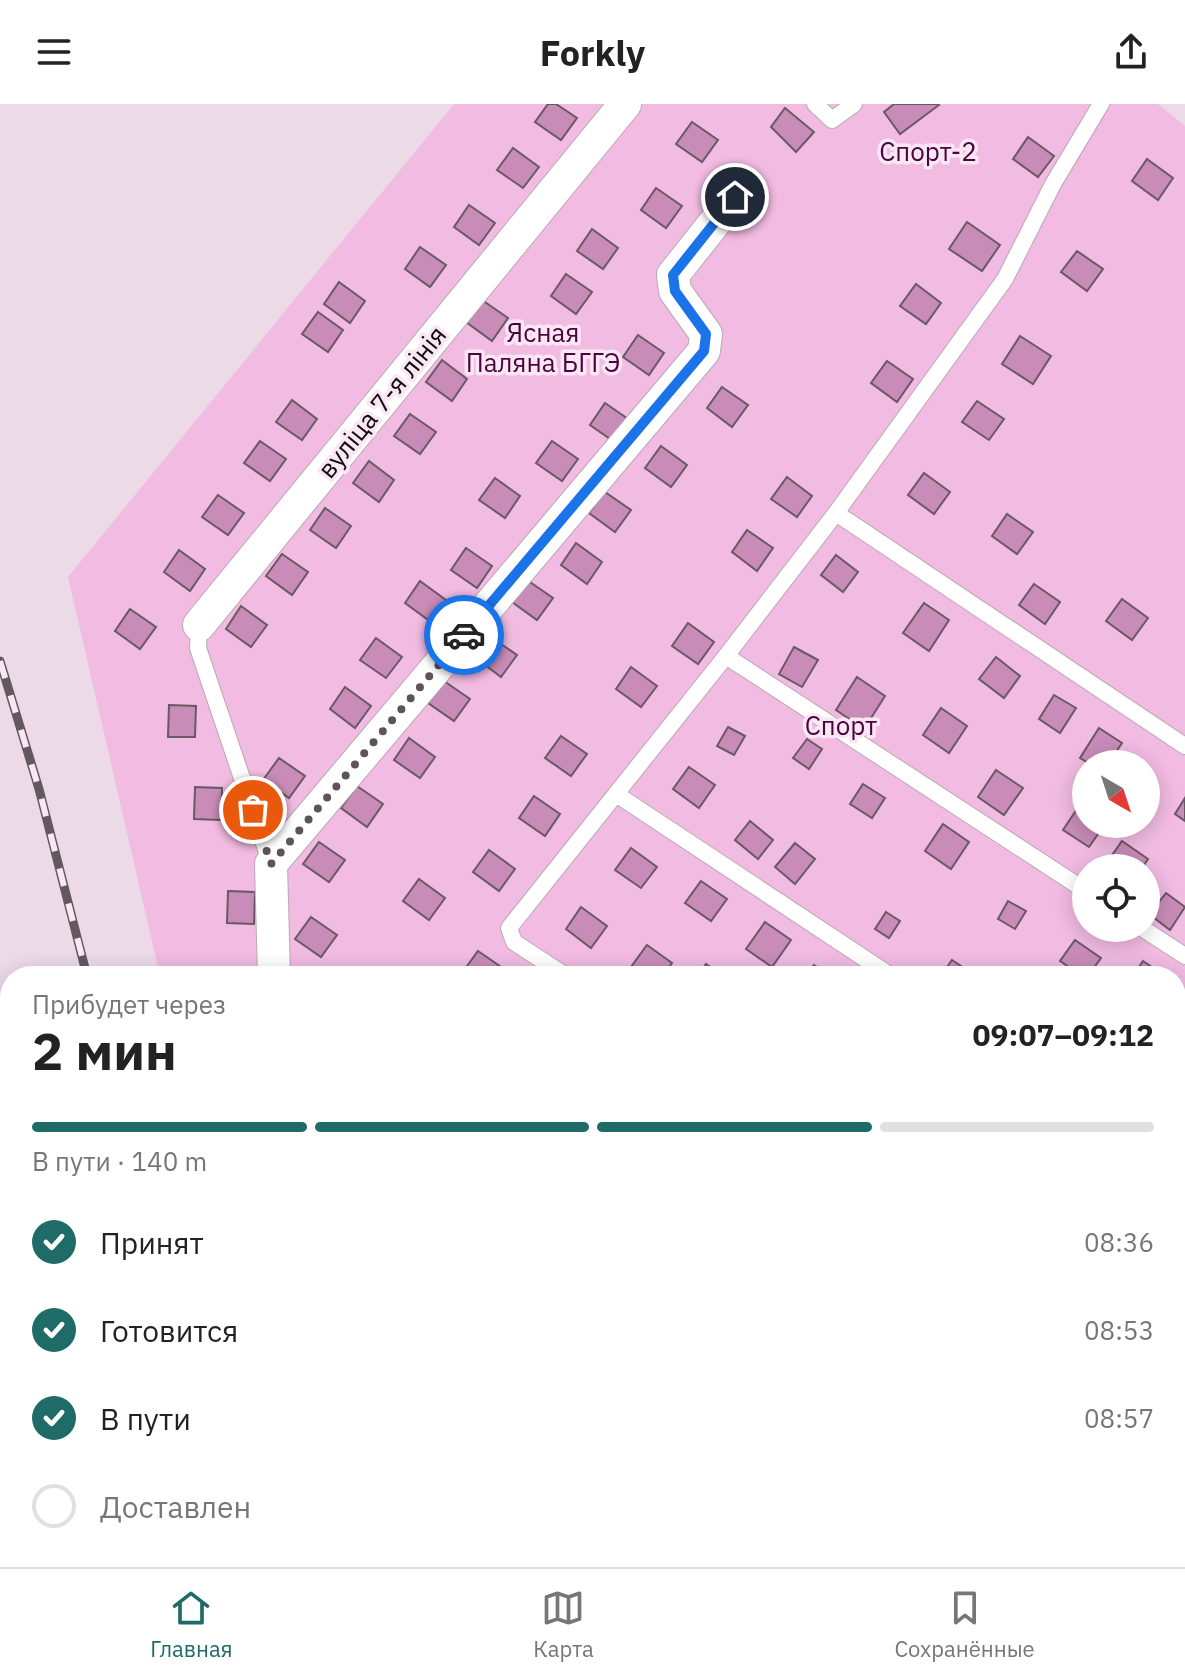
<!DOCTYPE html>
<html lang="ru">
<meta charset="utf-8">
<style>
:root{--surface:#fff;--page:#f2f2f2;--text:#222;--muted:#767676;--line:#e0e0e0;--accent:#1f6b67}
body{margin:0;font-family:"IBM Plex Sans",sans-serif;background:var(--page);color:var(--text);height:100vh;display:flex;flex-direction:column;font-size:30px;white-space:nowrap}
*{box-sizing:border-box;margin:0}
p{font-size:26px;color:var(--muted)}
.icon{flex:none;width:44px;height:44px;fill:none;stroke:currentColor;stroke-width:2;stroke-linecap:round;stroke-linejoin:round}
.map{position:relative;flex:1;overflow:hidden}
.details{position:absolute;left:0px;top:862px;width:1186px;height:602px;display:flex;flex-direction:column;background:var(--surface);border-radius:32px 32px 0 0;box-shadow:0 4px 20px #0003}
.details>*{flex:none}
.needle{width:52px;rotate:141deg}
.controls{position:absolute;left:1072px;top:646px;display:grid;gap:16px}
.controls a{display:grid;place-items:center;width:88px;height:88px;border-radius:50%;background:var(--surface);box-shadow:0 4px 20px #0003;font-size:40px}
.pin{position:absolute;display:grid;place-items:center;width:68px;height:68px;color:#fff;margin:-34px;border:4px solid #fff;border-radius:50%;box-shadow:0 2px 8px #0007}
.courier{position:absolute;display:grid;place-items:center;width:80px;height:80px;margin:-40px;border:6px solid #1a73e8;border-radius:50%;background:#fff;color:#222;box-shadow:0 2px 10px #0007}
.summary em{font-style:normal;font-weight:800}
.summary div{display:flex;flex-direction:column-reverse}
.summary{display:flex;align-items:center;justify-content:space-between;height:136px;padding:0 32px}
h1{font-size:52px;font-weight:800;line-height:60px}
.bar{display:grid;grid-template-columns:repeat(4,1fr);gap:12px 8px;align-content:center;height:96px;padding:0 32px}
.bar i{height:10px;border-radius:6px;background:var(--line)}
.bar .active{background:var(--accent)}
.bar p{grid-column:span 4}
ol{padding:0 32px;list-style:none}
li{display:flex;align-items:center;gap:24px;height:88px}
li p{margin-inline-start:auto}
li .icon{padding:8px;border-radius:50%;background:var(--accent);color:#fff;stroke-width:4}
li:last-child{color:var(--muted)}
li i{width:44px;height:44px;border:4px solid var(--line);border-radius:50%}
header{display:flex;justify-content:space-between;align-items:center;height:104px;padding:0 32px;background:var(--surface);font-size:36px;font-weight:800}
.dock{display:flex;justify-content:space-around;align-items:center;height:112px;border-top:2px solid var(--line);background:var(--surface);font-size:22px;color:var(--muted)}
.dock a{display:grid;justify-items:center;gap:4px}
.dock .active{color:var(--accent)}
.map>svg:first-child{display:block}
.green{fill:#f2bbe2;fill-rule:evenodd}
.building{fill:#c98cb9;stroke:#695965;stroke-width:2}
.lines{fill:none;stroke-linecap:round;stroke-linejoin:round}
.lane-casing{stroke:#baa8b5;stroke-width:18}
.street-casing{stroke:#baa8b5;stroke-width:34}
.lane{stroke:#fff;stroke-width:16}
.street{stroke:#fff;stroke-width:32}
.rail-casing{stroke:#635860;stroke-width:9}
.rail{stroke:#fae7f4;stroke-width:6;stroke-dasharray:18;stroke-linecap:butt}
.done{stroke:#5e535b;stroke-width:8;stroke-dasharray:0 14.4}
.route{stroke:#1a73e8;stroke-width:10}
.labels{text-anchor:middle;stroke-width:7;stroke-linejoin:round;paint-order:stroke}
.park-label{font-size:26px;fill:#4d0241;stroke:#fae7f4}
.street-label{font-size:26px;fill:#110b0f;stroke:#fae7f4}
</style>
<header><svg class="icon" aria-label="menu" viewBox="0 0 24 24"><path d="M4 6h16M4 12h16M4 18h16"/></svg>Forkly<svg class="icon" aria-label="share" viewBox="0 0 24 24"><path d="M12 15V3M7 8l5-5 5 5M5 13v7h14v-7"/></svg></header>
<div class="map">
<svg width="1185" height="1463" viewBox="0 0 1185 1463">
<rect width="100%" height="100%" fill="#ecdae7"/>
<g class="green">
<path d="M454,0h704l27,22v1321l-9,10v-481h-1016l-92,-399zM1086,660h60v60h-60zM1086,764h60v60h-60z"/>
<path d="M0,1257l10,55v142h26l1,9h-37z"/>
<path d="M1185,1386v77h-66l8,-9h49v-57z"/>
<path d="M251,1454h846l-7,9h-838z"/>
</g>
<g class="building">
<path d="M548,0h8l21,14 -16,22 -26,-18z"/>
<path d="M894,0h44l1,1 -39,29 -16,-22z"/>
<path d="M785,4l29,24 -18,20 -25,-25z"/>
<path d="M692,18l26,18 -16,22 -26,-18z"/>
<path d="M1028,33l26,19 -16,21 -25,-18z"/>
<path d="M513,44l26,19 -16,21 -26,-18z"/>
<path d="M1147,55l26,19 -15,22 -26,-19z"/>
<path d="M656,84l26,18 -16,22 -25,-18z"/>
<path d="M469,101l26,18 -16,22 -25,-18z"/>
<path d="M967,118l33,23 -18,26 -33,-22z"/>
<path d="M592,125l26,19 -15,21 -26,-18z"/>
<path d="M420,143l26,18 -16,22 -25,-18z"/>
<path d="M1077,147l26,18 -16,22 -26,-19z"/>
<path d="M566,170l26,18 -16,22 -25,-18z"/>
<path d="M339,178l26,19 -15,22 -26,-19z"/>
<path d="M916,180l25,19 -15,21 -26,-18z"/>
<path d="M482,196l26,18 -16,23 -26,-19z"/>
<path d="M318,208l25,18 -15,22 -26,-18z"/>
<path d="M638,231l26,18 -15,22 -26,-18z"/>
<path d="M1020,232l31,20 -18,28 -31,-20z"/>
<path d="M442,256l25,19 -15,22 -26,-19z"/>
<path d="M887,257l26,18 -16,23 -26,-19z"/>
<path d="M722,283l26,18 -16,22 -25,-19z"/>
<path d="M292,296l25,19 -15,21 -26,-18z"/>
<path d="M977,297l27,18 -15,21 -27,-18z"/>
<path d="M605,299l26,18 -15,22 -26,-18z"/>
<path d="M410,310l26,18 -16,22 -26,-18z"/>
<path d="M260,337l26,18 -16,22 -26,-18z"/>
<path d="M552,337l26,18 -16,22 -26,-18z"/>
<path d="M661,342l26,19 -16,22 -26,-19z"/>
<path d="M369,357l25,19 -15,22 -26,-19z"/>
<path d="M924,369l26,19 -16,22 -26,-19z"/>
<path d="M787,373l25,19 -15,21 -26,-18z"/>
<path d="M495,374l25,18 -15,22 -26,-18z"/>
<path d="M605,388l26,18 -16,22 -26,-19z"/>
<path d="M218,391l26,18 -16,22 -26,-18z"/>
<path d="M325,404l26,18 -15,22 -26,-18z"/>
<path d="M1007,410l26,18 -16,22 -25,-18z"/>
<path d="M747,426l26,18 -16,23 -25,-19z"/>
<path d="M576,439l26,19 -15,22 -26,-19z"/>
<path d="M466,444l26,18 -15,22 -26,-18z"/>
<path d="M179,446l26,19 -15,22 -26,-19z"/>
<path d="M282,450l26,18 -16,23 -26,-19z"/>
<path d="M836,451l22,17 -15,20 -22,-17z"/>
<path d="M527,476l26,18 -16,22 -25,-18z"/>
<path d="M420,477l26,19 -15,22 -26,-19z"/>
<path d="M1034,480l26,18 -15,22 -26,-19z"/>
<path d="M1122,495l26,19 -16,22 -26,-19z"/>
<path d="M924,499l25,17 -20,31 -26,-18z"/>
<path d="M241,502l26,19 -16,22 -25,-18z"/>
<path d="M130,505l26,18 -16,22 -25,-18z"/>
<path d="M688,519l26,19 -16,22 -26,-18z"/>
<path d="M491,533l26,18 -16,22 -25,-19z"/>
<path d="M376,534l26,19 -16,21 -26,-18z"/>
<path d="M794,543l24,13 -16,27 -23,-13z"/>
<path d="M996,553l24,19 -16,22 -25,-19z"/>
<path d="M631,563l26,19 -16,21 -25,-18z"/>
<path d="M857,573l28,19 -21,33 -28,-19z"/>
<path d="M444,577l26,18 -16,22 -26,-18z"/>
<path d="M345,583l26,19 -16,22 -25,-19z"/>
<path d="M1054,591l22,13 -16,25 -21,-14z"/>
<path d="M169,601l27,1 -1,31h-27z"/>
<path d="M941,604l26,18 -18,27 -26,-18z"/>
<path d="M728,623l17,9 -11,19 -17,-9z"/>
<path d="M1099,624l23,15 -14,21h-18l-10,-6z"/>
<path d="M561,632l26,18 -16,22 -26,-18z"/>
<path d="M409,634l26,19 -15,21 -26,-18z"/>
<path d="M807,635l15,10 -13,20 -16,-11z"/>
<path d="M279,654l26,18 -16,22 -26,-18z"/>
<path d="M689,663l26,18 -16,23 -26,-19z"/>
<path d="M996,666l27,18 -19,27 -26,-18z"/>
<path d="M863,680l22,14 -13,20 -22,-14z"/>
<path d="M357,682l26,18 -16,23 -26,-19z"/>
<path d="M195,683l27,1 -1,32 -27,-1z"/>
<path d="M534,692l26,18 -15,22 -26,-18z"/>
<path d="M1185,694v23l-10,-7z"/>
<path d="M1081,699l5,3v18h19l-16,23 -26,-17z"/>
<path d="M750,717l23,19 -15,19 -23,-19z"/>
<path d="M943,720l26,18 -18,27 -26,-18z"/>
<path d="M1122,737l26,18 -6,9h-39z"/>
<path d="M319,738l26,18 -16,22 -26,-18z"/>
<path d="M795,739l20,16 -20,25 -20,-17z"/>
<path d="M631,744l26,19 -16,21 -26,-18z"/>
<path d="M489,746l26,19 -16,22 -26,-19z"/>
<path d="M419,775l26,19 -16,22 -26,-19z"/>
<path d="M701,777l26,18 -16,22 -26,-18z"/>
<path d="M228,787l27,1 -1,32 -27,-1z"/>
<path d="M1166,789l19,14 -15,23 -21,-16z"/>
<path d="M1008,797l18,10 -11,18 -17,-10z"/>
<path d="M581,803l26,19 -16,22 -25,-19z"/>
<path d="M886,808l14,9 -11,17 -14,-9z"/>
<path d="M311,813l26,18 -16,22 -26,-18z"/>
<path d="M765,818l26,18 -19,27 -26,-18z"/>
<path d="M1075,836l26,18 -13,18h-6l-22,-15z"/>
<path d="M647,841l25,18 -9,13h-19l-13,-9z"/>
<path d="M478,847l26,18 -5,7h-33l-4,-3z"/>
<path d="M952,856l24,16h-35z"/>
<path d="M1143,857l22,15h-32z"/>
<path d="M706,860l18,12h-26z"/>
<path d="M814,861l17,11h-24z"/>
<path d="M1176,1096l9,6v27l-6,9 -3,-3z"/>
<path d="M1176,1287l9,6v6l-9,13z"/>
<path d="M321,1454h24l9,7 -40,2z"/>
<path d="M575,1454h28l7,5 -2,4h-38z"/>
<path d="M877,1454h37l2,1 -6,8h-30l-6,-4z"/>
<path d="M999,1454h22l12,9h-40z"/>
</g>
<g class="lines">
<g class="lane-casing">
<g id="lane">
<path d="M815,0l17,16 22,-16"/>
<path d="M836,409l349,233"/>
<path d="M199,521l-1,23 73,216"/>
<path d="M726,552l360,235"/>
<path d="M616,690l275,182"/>
<path d="M1142,824l43,28"/>
<path d="M566,872l-52,-34 -5,-14 217,-272 110,-143 169,-234 48,-95 48,-80"/>
<path d="M1176,1061l9,6"/>
<path d="M1176,1169l9,-12"/>
</g>
</g>
<g class="street-casing">
<g id="street">
<path d="M199,521l426,-521"/>
<path d="M274,872l-3,-112 433,-513 2,-17 -31,-43 -2,-16 62,-78"/>
<path d="M260,1454v9"/>
<path d="M497,1454l13,9"/>
<path d="M530,1463l7,-9"/>
<path d="M800,1463l7,-9"/>
<path d="M1078,1463l7,-9"/>
</g>
</g>
<use href="#lane" class="lane"/>
<use href="#street" class="street"/>
<g class="rail-casing">
<g id="rail">
<path d="M0,557l39,128 48,187"/>
<path d="M190,1454l2,9"/>
</g>
</g>
<use href="#rail" class="rail"/>
</g>
<g class="lines">
<path class="done" d="M253,706l18,54 193,-229"/>
<path class="route" d="M464,531l240,-284 2,-17 -31,-43 -2,-16 62,-78"/>
</g>
<g class="labels">
<g class="park-label">
<text x="928" y="57">Спорт-2</text>
<text x="543" y="238">Ясная<tspan x="543" dy="30">Паляна БГГЭ</tspan></text>
<text x="841" y="631">Спорт</text>
</g>
<g class="street-label">
<text transform="translate(382 298) rotate(-51)" y="9">вуліца 7-я лінія</text>
</g>
</g>
</svg>
<div class="controls">
<a><svg class="needle" viewBox="-14 -14 28 28"><path d="M0-13l5 13h-10z" fill="#e53935"/><path d="M0 13l5-13h-10z" fill="#767676"/></svg></a>
<a><svg class="icon" aria-label="locate" viewBox="0 0 24 24"><circle cx="12" cy="12" r="6"/><path d="M12 2v4M12 18v4M2 12h4M18 12h4"/></svg></a>
</div>
<div class="pin" style="left:253px;top:706px;background:#ea580c"><svg class="icon" aria-label="bag" viewBox="0 0 24 24"><path d="M5 8h14l-1 12H6zM9 8a3 3 0 0 1 6 0"/></svg></div>
<div class="pin" style="left:735px;top:93px;background:#1f2937"><svg class="icon" aria-label="home" viewBox="0 0 24 24"><path d="M3 11l9-7 9 7M6 9v11h12V9"/></svg></div>
<div class="courier" style="left:464px;top:531px"><svg class="icon" aria-label="car" viewBox="0 0 24 24"><path d="M5 17H2v-5l4-1 3-4h7l3 4 3 1v5h-3M9 17h6M6 11h13"/><circle cx="7" cy="17" r="2"/><circle cx="17" cy="17" r="2"/></svg></div>
<section class="details">
<div class="summary"><div><h1>2 мин</h1><p>Прибудет через</p></div><em>09:07–09:12</em></div>
<div class="bar"><i class="active"></i><i class="active"></i><i class="active"></i><i></i><p>В пути · 140 m</p></div>
<ol>
<li><svg class="icon" aria-label="check" viewBox="0 0 24 24"><path d="M5 12l5 5 9-10"/></svg>Принят<p>08:36</p></li>
<li><svg class="icon" aria-label="check" viewBox="0 0 24 24"><path d="M5 12l5 5 9-10"/></svg>Готовится<p>08:53</p></li>
<li><svg class="icon" aria-label="check" viewBox="0 0 24 24"><path d="M5 12l5 5 9-10"/></svg>В пути<p>08:57</p></li>
<li><i></i>Доставлен</li>
</ol>
</section>
</div>
<nav class="dock">
<a class="active"><svg class="icon" aria-label="home" viewBox="0 0 24 24"><path d="M3 11l9-7 9 7M6 9v11h12V9"/></svg>Главная</a>
<a><svg class="icon" aria-label="map" viewBox="0 0 24 24"><path d="M3 6l6-2 6 2 6-2v14l-6 2-6-2-6 2zM9 4v14M15 6v14"/></svg>Карта</a>
<a><svg class="icon" aria-label="saved" viewBox="0 0 24 24"><path d="M7 4h10v16l-5-4-5 4z"/></svg>Сохранённые</a>
</nav>
